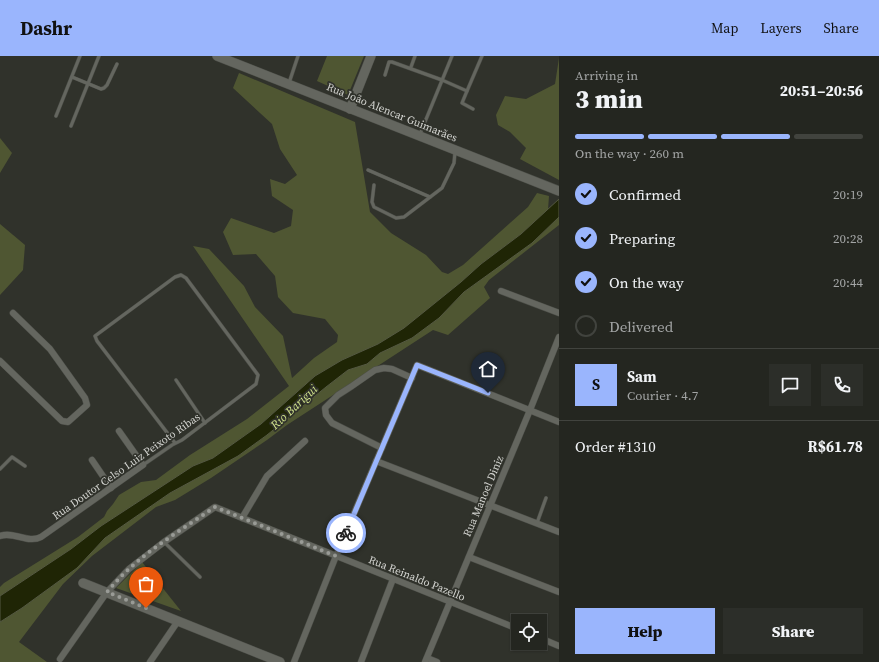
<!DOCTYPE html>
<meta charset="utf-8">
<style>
:root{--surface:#242620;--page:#2c2e29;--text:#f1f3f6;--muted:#a3a5a5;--line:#41433e;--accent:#9ab5fd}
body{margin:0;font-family:"Source Serif 4",serif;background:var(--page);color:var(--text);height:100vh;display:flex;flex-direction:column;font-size:15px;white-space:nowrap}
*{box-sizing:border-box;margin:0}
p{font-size:13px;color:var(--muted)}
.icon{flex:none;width:22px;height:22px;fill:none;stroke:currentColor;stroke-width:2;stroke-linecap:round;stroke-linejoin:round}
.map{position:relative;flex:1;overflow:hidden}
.panel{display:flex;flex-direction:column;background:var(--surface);width:320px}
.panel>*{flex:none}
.fabs{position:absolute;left:511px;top:558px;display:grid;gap:8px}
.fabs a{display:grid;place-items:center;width:36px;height:36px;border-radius:0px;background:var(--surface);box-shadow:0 1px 3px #0004,0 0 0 1px var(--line);font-size:20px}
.pin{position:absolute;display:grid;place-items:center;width:34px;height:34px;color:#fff;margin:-41px -17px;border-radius:50% 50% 50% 0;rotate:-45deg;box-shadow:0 0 4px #0007}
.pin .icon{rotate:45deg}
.courier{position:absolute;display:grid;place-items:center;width:40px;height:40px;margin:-20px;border:3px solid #9ab5fd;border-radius:50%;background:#fff;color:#222;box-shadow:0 1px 5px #0007}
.headline em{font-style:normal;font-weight:800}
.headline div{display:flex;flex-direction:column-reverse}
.headline{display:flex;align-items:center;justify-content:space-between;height:68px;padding:0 16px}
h1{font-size:26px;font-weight:800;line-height:30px}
.bar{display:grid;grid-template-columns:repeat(4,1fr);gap:6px 4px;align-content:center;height:48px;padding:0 16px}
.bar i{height:5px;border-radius:3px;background:var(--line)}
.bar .current{background:var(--accent)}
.bar p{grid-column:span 4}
.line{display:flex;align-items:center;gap:10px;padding:0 16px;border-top:1px solid var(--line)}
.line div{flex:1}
.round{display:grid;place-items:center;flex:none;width:42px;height:42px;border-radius:0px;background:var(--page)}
ol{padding:0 16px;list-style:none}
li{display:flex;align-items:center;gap:12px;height:44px}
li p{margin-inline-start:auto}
li .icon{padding:4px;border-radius:50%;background:var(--accent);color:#111;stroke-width:4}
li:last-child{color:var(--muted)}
li i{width:22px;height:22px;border:2px solid var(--line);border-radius:50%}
.cta{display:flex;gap:8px;margin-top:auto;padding:8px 16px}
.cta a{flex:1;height:46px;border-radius:0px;background:var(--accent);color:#111;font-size:16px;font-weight:800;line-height:46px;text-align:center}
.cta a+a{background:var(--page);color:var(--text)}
header{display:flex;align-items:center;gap:24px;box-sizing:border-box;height:56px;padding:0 20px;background:var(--accent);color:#111}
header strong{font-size:19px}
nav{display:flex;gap:22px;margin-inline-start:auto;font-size:14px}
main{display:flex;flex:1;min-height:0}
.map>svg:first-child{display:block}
.green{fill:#4f5632}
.water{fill:#1f2505;stroke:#555942}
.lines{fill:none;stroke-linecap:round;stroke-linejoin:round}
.lane-casing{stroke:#4c4e48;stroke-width:4}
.street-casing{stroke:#4c4e48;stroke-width:7}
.secondary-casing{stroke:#4c4e48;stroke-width:10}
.lane{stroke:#64665f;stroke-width:3}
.street{stroke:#64665f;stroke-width:6}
.secondary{stroke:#64665f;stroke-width:9}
.done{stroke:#999b96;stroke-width:4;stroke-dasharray:0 7.2}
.route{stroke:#9ab5fd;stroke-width:5}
.labels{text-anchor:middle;stroke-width:3.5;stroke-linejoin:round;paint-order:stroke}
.street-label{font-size:11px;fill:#d2d3cf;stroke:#30322b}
.water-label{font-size:12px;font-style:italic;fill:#d1e38b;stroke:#30322b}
</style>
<header>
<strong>Dashr</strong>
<nav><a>Map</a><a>Layers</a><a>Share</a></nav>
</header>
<main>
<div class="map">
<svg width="559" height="606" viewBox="0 0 559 606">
<rect width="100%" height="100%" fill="#30322b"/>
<g class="green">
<path d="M327,0h37l-16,39 -31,-14z"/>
<path d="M559,2v122l-39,-21 6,-11 -16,-16 -12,-7 -2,-10 9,-19 21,3 29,-15z"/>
<path d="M239,17l116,49 15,90 21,21 35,22 16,17 6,2 15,-9 65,-58 9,-14 12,3 -1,14 -27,24 -40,30 -20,18 -57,47 -26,15 -36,16 -27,16 -54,48 -48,34 -20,8 -92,60 -30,23 -71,47v-9l4,-4 74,-46 26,-20 3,-6 6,-7 6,-9 22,-13 15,-2 34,-25 57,-36 42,-33 -96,-140 16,3 35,37 11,21 28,29 9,42 22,-20 23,-16 1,-7 -13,-16 -32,-6 -15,-16 -3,-21 -19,-22 -23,1 -10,-23 8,-14 43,15 17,-7 2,-16 -21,-14 -2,-17 15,5 12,-9 -17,-26 -8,-25 -39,-36z"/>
<path d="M0,82l12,15 -12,20z"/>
<path d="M559,161v8l-70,55 -5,7 6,11 -42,37 -15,-5 -146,95 -20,15 -56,38 -36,22 -19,7 -64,49 -29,28 -44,58 28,20h-47v-40l22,-14 55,-40 28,-30 65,-45 68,-37 29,-21 59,-48 22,-17 19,-6 13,-11 32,-15 27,-20 25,-26 68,-49z"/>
<path d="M0,168l25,21 -2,25 -23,25z"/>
<path d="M142,506l39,49 -65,-23z"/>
</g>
<path class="water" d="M559,143v18l-27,26 -68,49 -25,26 -27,20 -32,15 -13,11 -19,6 -22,17 -59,48 -29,21 -68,37 -65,45 -28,30 -55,40 -22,14v-26l71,-47 30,-23 92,-60 20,-8 48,-34 54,-48 27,-16 36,-16 26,-16 57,-46 20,-18 40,-30z"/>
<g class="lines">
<g class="lane-casing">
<g id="lane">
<path d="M411,11l4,-11"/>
<path d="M385,19l4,-13h3l50,18 25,11 -5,12 11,6"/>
<path d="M72,21l29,12 3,-1 3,-3 10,-21"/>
<path d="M289,27l9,-27"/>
<path d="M467,35l15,-35"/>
<path d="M56,60l24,-60"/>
<path d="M71,70l28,-70"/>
<path d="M420,78l32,-78"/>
<path d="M368,114l62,27"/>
<path d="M374,129l-2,17 2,5 22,11 8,-1 38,-29 12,-25 1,-11"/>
<path d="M176,324l29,43"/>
<path d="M143,409l29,-20 10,-5 74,-56 2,-9 -72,-97 -5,-3 -6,2 -80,59 2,5 78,102"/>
<path d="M0,413l12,-12 13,9"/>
<path d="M537,467l9,-25"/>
<path d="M164,486l36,35"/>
</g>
</g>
<g class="street-casing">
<g id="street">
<path d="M501,235l58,22"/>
<path d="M0,305l62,60 6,1 19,-17 -2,-7 -35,-49 -37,-36"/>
<path d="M382,392l-50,-25 -6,-8 -1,-7 13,-13 14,-9 23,-16 9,-2 8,1 20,9"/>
<path d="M92,404l19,28"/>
<path d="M376,405l183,71"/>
<path d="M242,462l25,-42 38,-35"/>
<path d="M0,480c14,-5 28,8 41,1l102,-72 -24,-34"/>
<path d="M469,501l90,35"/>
<path d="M540,582l19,8"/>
<path d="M427,602l10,4"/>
<path d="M60,603l47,-67 22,-23 35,-27 51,-35 303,122"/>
<path d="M150,606l28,-41"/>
<path d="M294,606l42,-106 81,-191 142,57"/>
<path d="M361,606l32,-83"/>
<path d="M425,606l105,-252 29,-73"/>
</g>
</g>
<g class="secondary-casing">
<g id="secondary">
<path d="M217,0l342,135"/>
<path d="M350,53l21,-53"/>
<path d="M83,527l197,79"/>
</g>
</g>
<use href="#lane" class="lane"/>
<use href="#street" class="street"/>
<use href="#secondary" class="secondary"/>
</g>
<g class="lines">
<path class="done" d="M146,552l-39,-16c7,-8 14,-16 22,-23 26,-24 57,-42 86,-62l121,49 10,-23"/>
<path class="route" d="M346,477l71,-168 71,28"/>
</g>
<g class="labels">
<g class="street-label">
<text transform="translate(392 56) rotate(22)" y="4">Rua João Alencar Guimarães</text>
<text transform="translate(126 410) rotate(-35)" y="4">Rua Doutor Celso Luiz Peixoto Ribas</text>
<text transform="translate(483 440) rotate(-67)" y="4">Rua Manoel Diniz</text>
<text transform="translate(417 522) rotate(22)" y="4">Rua Reinaldo Pazello</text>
</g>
<g class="water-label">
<text transform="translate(294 351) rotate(-43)" y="4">Rio Barigui</text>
</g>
</g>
</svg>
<div class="fabs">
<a><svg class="icon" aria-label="locate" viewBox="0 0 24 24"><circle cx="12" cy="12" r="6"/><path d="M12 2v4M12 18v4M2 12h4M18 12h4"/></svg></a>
</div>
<div class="pin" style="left:146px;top:552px;background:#ea580c"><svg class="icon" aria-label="bag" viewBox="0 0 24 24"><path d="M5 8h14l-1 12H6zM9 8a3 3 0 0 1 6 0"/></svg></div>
<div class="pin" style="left:488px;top:337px;background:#1f2937"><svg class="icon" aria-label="home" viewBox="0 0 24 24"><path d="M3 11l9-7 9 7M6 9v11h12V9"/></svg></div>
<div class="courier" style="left:346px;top:477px"><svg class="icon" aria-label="bike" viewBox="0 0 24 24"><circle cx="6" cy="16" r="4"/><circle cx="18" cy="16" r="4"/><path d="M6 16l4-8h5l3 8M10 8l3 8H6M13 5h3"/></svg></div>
</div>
<section class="panel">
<div class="headline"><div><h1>3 min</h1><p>Arriving in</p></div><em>20:51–20:56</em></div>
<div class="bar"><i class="current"></i><i class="current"></i><i class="current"></i><i></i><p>On the way · 260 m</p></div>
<ol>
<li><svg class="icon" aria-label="check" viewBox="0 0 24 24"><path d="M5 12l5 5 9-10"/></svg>Confirmed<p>20:19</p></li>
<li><svg class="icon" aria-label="check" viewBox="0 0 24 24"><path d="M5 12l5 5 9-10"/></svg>Preparing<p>20:28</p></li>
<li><svg class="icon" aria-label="check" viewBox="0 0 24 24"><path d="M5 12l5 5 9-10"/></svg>On the way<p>20:44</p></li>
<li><i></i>Delivered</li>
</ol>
<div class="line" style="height:72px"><b class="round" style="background:var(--accent);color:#111">S</b><div><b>Sam</b><p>Courier · 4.7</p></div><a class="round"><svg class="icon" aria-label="chat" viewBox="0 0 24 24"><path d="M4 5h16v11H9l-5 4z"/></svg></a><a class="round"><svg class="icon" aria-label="phone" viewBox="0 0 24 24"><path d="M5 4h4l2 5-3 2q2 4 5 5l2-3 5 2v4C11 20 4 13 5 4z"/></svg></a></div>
<div class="line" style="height:52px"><div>Order #1310</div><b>R$61.78</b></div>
<div class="cta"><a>Help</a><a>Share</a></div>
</section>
</main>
